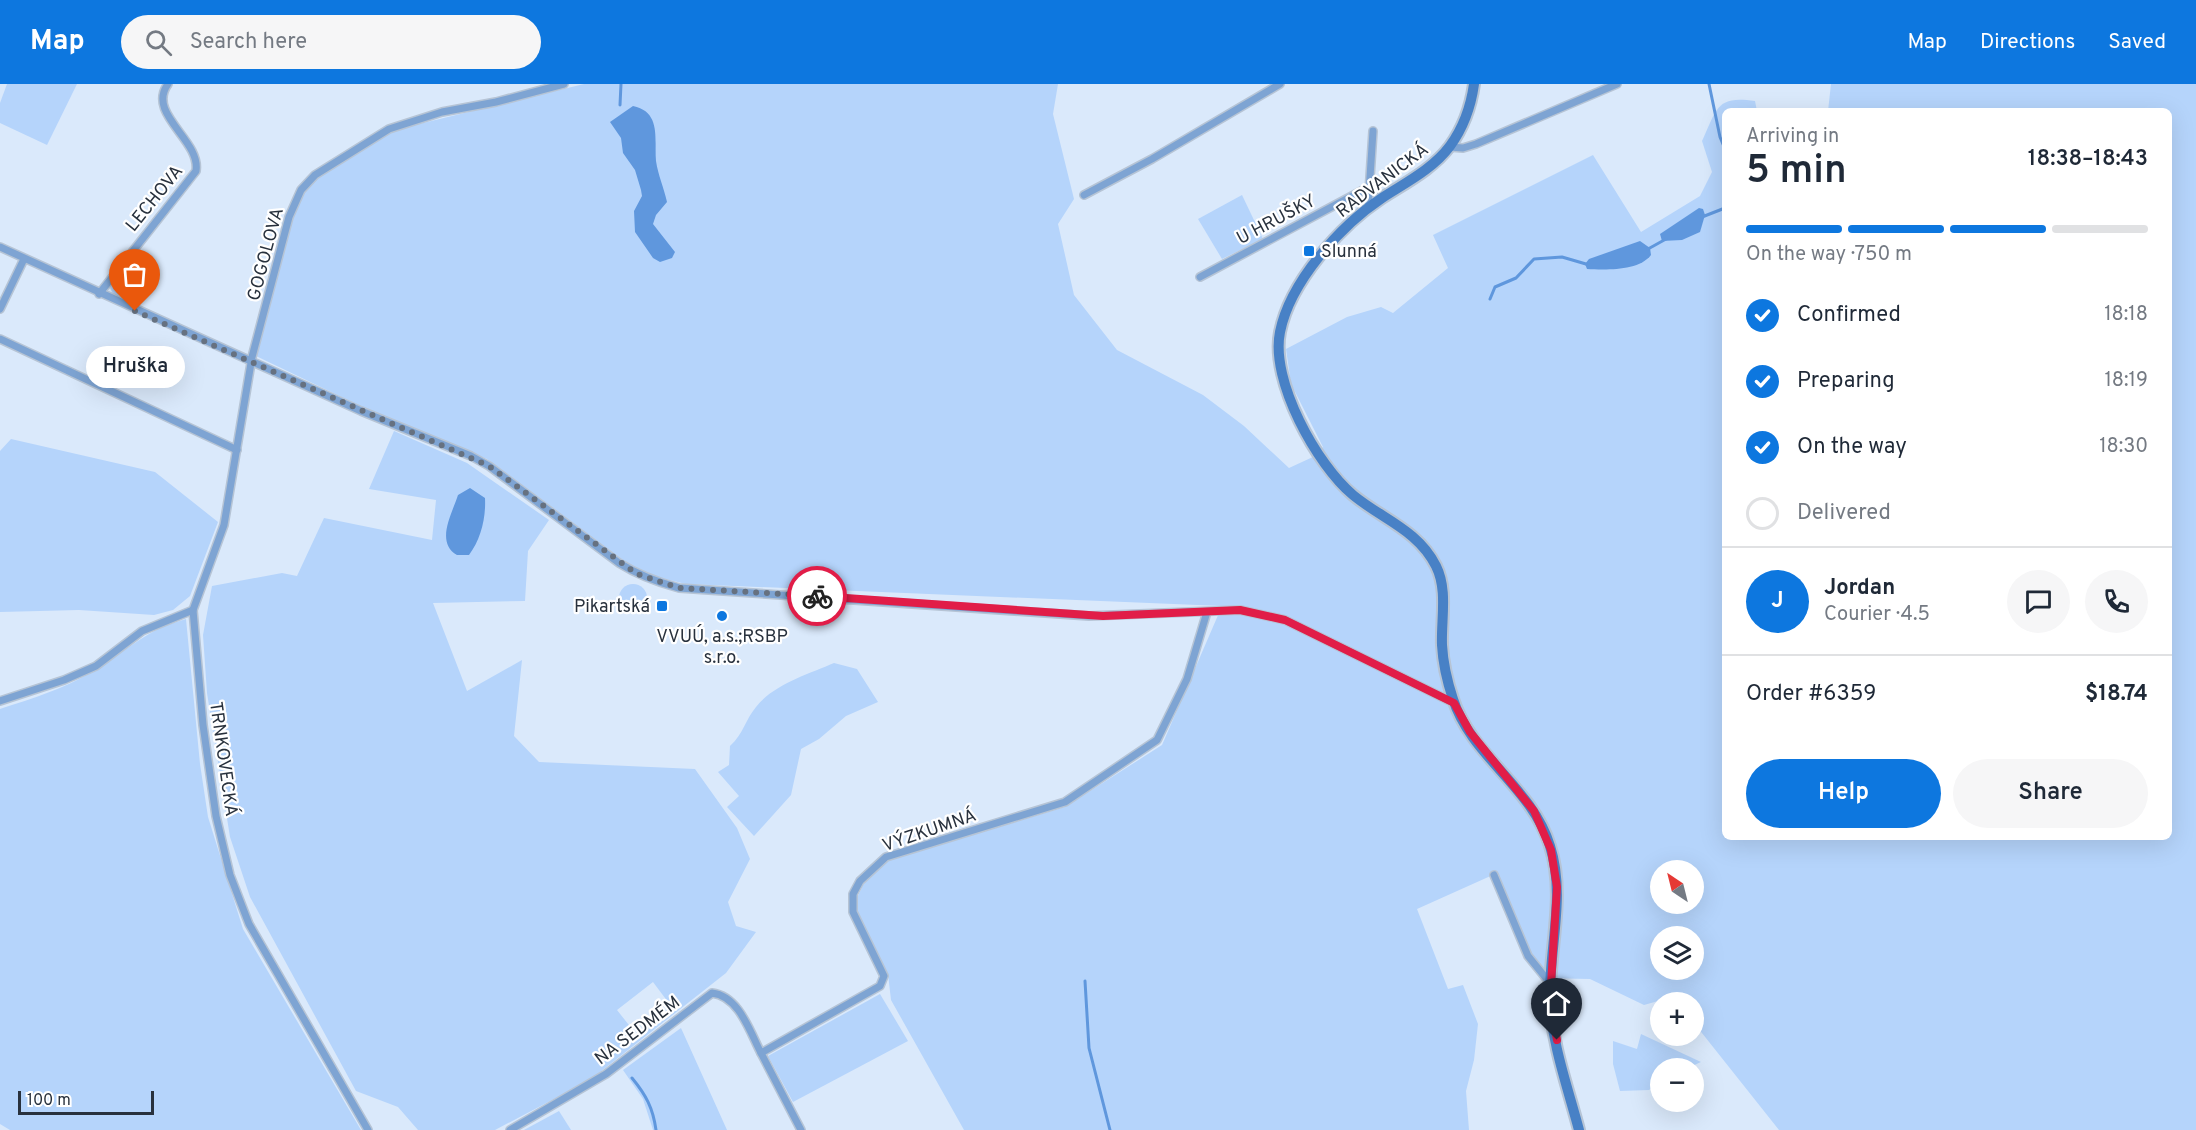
<!DOCTYPE html>
<meta charset="utf-8">
<style>
:root{--surface:#fff;--page:#f6f6f7;--text:#1f2937;--muted:#747a83;--line:#e0e1e3;--accent:#0d77df}
body{margin:0;font-family:Overpass,sans-serif;background:var(--page);color:var(--text);height:100vh;display:flex;flex-direction:column;font-size:22px;white-space:nowrap}
*{box-sizing:border-box;margin:0}
p{font-size:20px;color:var(--muted)}
.icon{flex:none;width:33px;height:33px;fill:none;stroke:currentColor;stroke-width:2;stroke-linecap:round;stroke-linejoin:round}
.map{position:relative;flex:1;overflow:hidden}
.panel{position:absolute;left:1722px;top:24px;width:450px;height:732px;display:flex;flex-direction:column;background:var(--surface);border-radius:9px;box-shadow:0 6px 24px #0002}
.panel>*{flex:none}
.needle{width:39px;rotate:325deg}
.tools{position:absolute;left:1650px;top:776px;display:grid;gap:12px}
.tools a{display:grid;place-items:center;width:54px;height:54px;border-radius:50%;background:var(--surface);box-shadow:0 6px 24px #0002;font-size:30px}
.scale{position:absolute;left:18px;bottom:15px;width:136px;box-sizing:border-box;padding-left:6px;border:3px solid #28313d;border-top:0;font-size:16px;line-height:21px;white-space:nowrap;color:#28313d;-webkit-text-stroke:4px #fff;paint-order:stroke}
.pin{position:absolute;display:grid;place-items:center;width:51px;height:51px;color:#fff;margin:-62px -26px;border-radius:50% 50% 50% 0;rotate:-45deg;box-shadow:0 0 6px #0007}
.pin .icon{rotate:45deg}
.courier{position:absolute;display:grid;place-items:center;width:60px;height:60px;margin:-30px;border:4px solid #e11d48;border-radius:50%;background:#fff;color:#222;box-shadow:0 2px 8px #0007}
.bubble{position:absolute;height:42px;border-radius:21px;background:var(--surface);box-shadow:0 6px 24px #0002;font-size:20px;font-weight:600;line-height:42px;text-align:center}
.head em{font-style:normal;font-weight:600}
.head div{display:flex;flex-direction:column-reverse}
.head{display:flex;align-items:center;justify-content:space-between;height:102px;padding:0 24px}
h1{font-size:39px;font-weight:600;line-height:45px}
.bar{display:grid;grid-template-columns:repeat(4,1fr);gap:9px 6px;align-content:center;height:72px;padding:0 24px}
.bar i{height:8px;border-radius:4px;background:var(--line)}
.bar .on{background:var(--accent)}
.bar p{grid-column:span 4}
.line{display:flex;align-items:center;gap:15px;padding:0 24px;border-top:2px solid var(--line)}
.line div{flex:1}
.round{display:grid;place-items:center;flex:none;width:63px;height:63px;border-radius:32px;background:var(--page)}
ol{padding:0 24px;list-style:none}
li{display:flex;align-items:center;gap:18px;height:66px}
li p{margin-inline-start:auto}
li .icon{padding:6px;border-radius:50%;background:var(--accent);color:#fff;stroke-width:4}
li:last-child{color:var(--muted)}
li i{width:33px;height:33px;border:3px solid var(--line);border-radius:50%}
.primary-button{display:flex;gap:12px;margin-top:auto;padding:12px 24px}
.primary-button a{flex:1;height:69px;border-radius:36px;background:var(--accent);color:#fff;font-size:24px;font-weight:600;line-height:69px;text-align:center}
.primary-button a+a{background:var(--page);color:var(--text)}
header{display:flex;align-items:center;gap:36px;box-sizing:border-box;height:84px;padding:0 30px;background:var(--accent);color:#fff}
header strong{font-size:28px}
nav{display:flex;gap:33px;margin-inline-start:auto;font-size:21px}
.search{width:420px;height:54px;background:var(--page);display:flex;align-items:center;gap:15px;box-sizing:border-box;padding:0 21px;border-radius:33px;color:var(--muted);font-size:22px}
.map>svg:first-child{display:block}
.green{fill:#b5d4fb;fill-rule:evenodd}
.water{fill:#5f97dd}
.lines{fill:none;stroke-linecap:round;stroke-linejoin:round}
.stream{stroke:#5f97dd;stroke-width:3}
.street-casing{stroke:#b6c4d5;stroke-width:10}
.secondary-casing{stroke:#b6c4d5;stroke-width:14}
.street{stroke:#7ea4d3;stroke-width:7}
.secondary{stroke:#4881c6;stroke-width:10}
.done{stroke:#667180;stroke-width:6;stroke-dasharray:0 10.8}
.route{stroke:#e11d48;stroke-width:8}
.poi-dot{fill:#0d77df;stroke:#fff;stroke-width:2}
.labels{text-anchor:middle;stroke-width:4.5;stroke-linejoin:round;paint-order:stroke}
.street-label{font-size:18px;fill:#28313d;stroke:#fff}
.poi-label{font-size:18px;fill:#28313d;stroke:#fff;text-anchor:start}
</style>
<header>
<strong>Map</strong>
<div class="search"><svg class="icon" aria-label="search" viewBox="0 0 24 24"><circle cx="10" cy="10" r="6"/><path d="M15 15l6 6"/></svg>Search here</div>
<nav><a>Map</a><a>Directions</a><a>Saved</a></nav>
</header>
<div class="map">
<svg width="2196" height="1046" viewBox="0 0 2196 1046">
<rect width="100%" height="100%" fill="#dae9fb"/>
<g class="green">
<path d="M7,0h70l-30,61 -47,-22v-20z"/>
<path d="M584,0h474l-5,30 21,85 -16,25 16,71 43,55 86,45 41,31 45,42 26,-12 8,-9 -32,-63 -5,-35 61,-32 34,-10 12,6 55,-45 -15,-33 160,-80 48,77 59,-36 12,-24 -10,-31c15,-32 14,-46 53,-40l2,10h-32v726h444v-726h-341l3,-27h365v1046h-417l-85,-107v-21h-17l-5,-5 -28,8 -54,-26 -49,-1 -46,-104 -78,35 31,80 15,-4 15,39 -4,36 -8,31 3,39h-505l-73,-130 -3,-26 -30,-61 -2,-13 7,-15 24,-24 178,-54 97,-62 60,-139 -536,-22 -33,-8 -22,-10 -144,-107 -110,-45 -121,-58 39,-145 7,-18 15,-15 77,-48zM1660,786h34v33h-34zM1660,852h34v33h-34z"/>
<path d="M1242,111l21,44 -41,20 -24,-40z"/>
<path d="M116,194l31,14 -5,9 -29,-7 -3,-6z"/>
<path d="M394,347l73,32 82,57 -21,31 -3,50 -92,2 34,88 55,-31 -8,76 25,26 156,7 42,59 13,31 -22,43 8,24 20,6 -30,41 -136,107 -95,50h-77l-20,-23 -42,-16 -106,-194 -20,-60 -23,-144 -4,-58 9,-49 70,-13 15,3 27,-58 108,22 4,-40 -67,-11zM653,898l18,24 -35,28 -19,-24z"/>
<path d="M11,355l144,33 63,50 -28,74 -17,14 -19,5 -75,-5 -79,2v-161z"/>
<circle cx="633" cy="514" r="14"/>
<path d="M186,535l14,145 8,53 35,112 118,201h-351l-10,-6v-415c31,-10 72,-23 98,-41 34,-21 48,-38 88,-49z"/>
<path d="M834,579l23,6 21,33 -32,14 -27,23 -18,10 -10,46 -37,41 -27,-29 12,-11 -21,-24 11,-7 1,-19c14,-13 15,-26 26,-39 18,-23 53,-33 78,-44z"/>
<path d="M880,910l28,47 -115,61 -25,-46z"/>
<path d="M681,944l46,102h-74l-10,-31 -20,-29z"/>
<path d="M1641,950l60,28 -13,6h-28v14l-11,8 -29,1 -7,-27v-23l24,8z"/>
<path d="M559,1027l12,19h-47z"/>
</g>
<g class="water">
<path d="M633,22c29,6 21,34 23,55 2,14 8,27 11,41l-11,13 -3,9 22,28 -3,6 -12,4 -7,-4 -18,-26 -1,-21 8,-15 -1,-6 -6,-20 -12,-17 -2,-15 -11,-16z"/>
<path d="M1699,124l4,1 2,6 -5,17 -18,8 -20,1 -2,-7z"/>
<path d="M1640,157l10,7 1,7c-12,16 -45,15 -64,14l-2,-5 4,-5z"/>
<path d="M470,404l15,10c1,20 -4,41 -16,57h-12c-22,-13 -5,-41 1,-60z"/>
</g>
<g class="lines">
<g class="stream">
<path d="M1709,0l11,53 5,12"/>
<path d="M620,21l1,-21"/>
<path d="M1702,133l23,-9"/>
<path d="M1648,165l18,-10"/>
<path d="M1490,215l5,-12 21,-9 18,-19 28,-2 24,7"/>
<path d="M1085,897l4,67 21,82"/>
<path d="M632,994c14,17 21,30 24,52"/>
</g>
<g class="street-casing">
<g id="street">
<path d="M1450,63l13,1 13,-4 141,-60"/>
<path d="M1084,111l68,-36 128,-75"/>
<path d="M1368,124l5,-77"/>
<path d="M0,163l361,164 110,45 18,10 130,97c19,12 38,19 60,25l410,28 151,-6 45,10 169,83"/>
<path d="M1200,193l167,-89"/>
<path d="M99,210l97,-123c5,-31 -50,-57 -28,-87"/>
<path d="M0,225l24,-50"/>
<path d="M0,255l237,111"/>
<path d="M0,617l64,-21 32,-14 46,-35 51,-21"/>
<path d="M1494,791l34,81 22,27"/>
<path d="M368,1046l-119,-206 -19,-49 -14,-59 -13,-91 -10,-115 31,-85 28,-168 37,-140 12,-27 14,-15 74,-46 53,-17 54,-10 68,-18"/>
<path d="M510,1046l96,-56 106,-81c27,3 38,39 49,60"/>
<path d="M801,1046l-40,-77 119,-67 4,-10 -31,-64v-18l7,-13 26,-24 179,-55 92,-62 30,-61 20,-67"/>
</g>
</g>
<g class="secondary-casing">
<path id="secondary" d="M1474,0c-3,22 -11,44 -24,62 -17,23 -45,37 -68,52 -42,28 -92,84 -102,134 -10,49 37,133 73,163 29,24 65,35 83,71 12,24 5,53 6,79 1,18 5,36 11,54 18,57 79,88 97,147 16,50 -1,101 0,152 1,44 18,90 29,132"/>
</g>
<use href="#street" class="street"/>
<use href="#secondary" class="secondary"/>
</g>
<g class="lines">
<path class="done" d="M135,227l354,155 148,108 42,14 138,8"/>
<path class="route" d="M817,512l286,20 137,-6 45,10 169,83 16,29 64,79 17,39 6,37 -7,114 7,39"/>
</g>
<g class="poi-dot">
<rect x="1303" y="161" width="12" height="12" rx="3"/>
<rect x="656" y="516" width="12" height="12" rx="3"/>
<circle cx="722" cy="532" r="6"/>
</g>
<g class="labels">
<g class="street-label">
<text transform="translate(1382 96) rotate(-37)" y="6">RADVANICKÁ</text>
<text transform="translate(154 114) rotate(-51)" y="6">LECHOVA</text>
<text transform="translate(1276 135) rotate(-28)" y="6">U HRUŠKY</text>
<text transform="translate(265 170) rotate(-75)" y="6">GOGOLOVA</text>
<text transform="translate(224 675) rotate(82)" y="6">TRNKOVECKÁ</text>
<text transform="translate(929 746) rotate(-19)" y="6">VÝZKUMNÁ</text>
<text transform="translate(637 946) rotate(-37)" y="6">NA SEDMÉM</text>
</g>
<g class="poi-label">
<text x="1321" y="173">Slunná</text>
<text x="650" y="528" text-anchor="end">Pikartská</text>
<text x="722" y="558" text-anchor="middle">VVUÚ, a.s.;RSBP<tspan x="722" dy="21">s.r.o.</tspan></text>
</g>
</g>
</svg>
<div class="tools">
<a><svg class="needle" viewBox="-14 -14 28 28"><path d="M0-13l5 13h-10z" fill="#e53935"/><path d="M0 13l5-13h-10z" fill="#747a83"/></svg></a>
<a><svg class="icon" aria-label="layers" viewBox="0 0 24 24"><path d="M12 4l9 5-9 5-9-5zM3 14l9 5 9-5"/></svg></a>
<a>+</a>
<a>−</a>
</div>
<div class="scale">100 m</div>
<div class="pin" style="left:135px;top:227px;background:#ea580c"><svg class="icon" aria-label="bag" viewBox="0 0 24 24"><path d="M5 8h14l-1 12H6zM9 8a3 3 0 0 1 6 0"/></svg></div>
<div class="pin" style="left:1557px;top:956px;background:#1f2937"><svg class="icon" aria-label="home" viewBox="0 0 24 24"><path d="M3 11l9-7 9 7M6 9v11h12V9"/></svg></div>
<div class="courier" style="left:817px;top:512px"><svg class="icon" aria-label="bike" viewBox="0 0 24 24"><circle cx="6" cy="16" r="4"/><circle cx="18" cy="16" r="4"/><path d="M6 16l4-8h5l3 8M10 8l3 8H6M13 5h3"/></svg></div>
<div class="bubble" style="left:86px;top:262px;width:99px">Hruška</div>
<section class="panel">
<div class="head"><div><h1>5 min</h1><p>Arriving in</p></div><em>18:38–18:43</em></div>
<div class="bar"><i class="on"></i><i class="on"></i><i class="on"></i><i></i><p>On the way · 750 m</p></div>
<ol>
<li><svg class="icon" aria-label="check" viewBox="0 0 24 24"><path d="M5 12l5 5 9-10"/></svg>Confirmed<p>18:18</p></li>
<li><svg class="icon" aria-label="check" viewBox="0 0 24 24"><path d="M5 12l5 5 9-10"/></svg>Preparing<p>18:19</p></li>
<li><svg class="icon" aria-label="check" viewBox="0 0 24 24"><path d="M5 12l5 5 9-10"/></svg>On the way<p>18:30</p></li>
<li><i></i>Delivered</li>
</ol>
<div class="line" style="height:108px"><b class="round" style="background:var(--accent);color:#fff">J</b><div><b>Jordan</b><p>Courier · 4.5</p></div><a class="round"><svg class="icon" aria-label="chat" viewBox="0 0 24 24"><path d="M4 5h16v11H9l-5 4z"/></svg></a><a class="round"><svg class="icon" aria-label="phone" viewBox="0 0 24 24"><path d="M5 4h4l2 5-3 2q2 4 5 5l2-3 5 2v4C11 20 4 13 5 4z"/></svg></a></div>
<div class="line" style="height:78px"><div>Order #6359</div><b>$18.74</b></div>
<div class="primary-button"><a>Help</a><a>Share</a></div>
</section>
</div>
